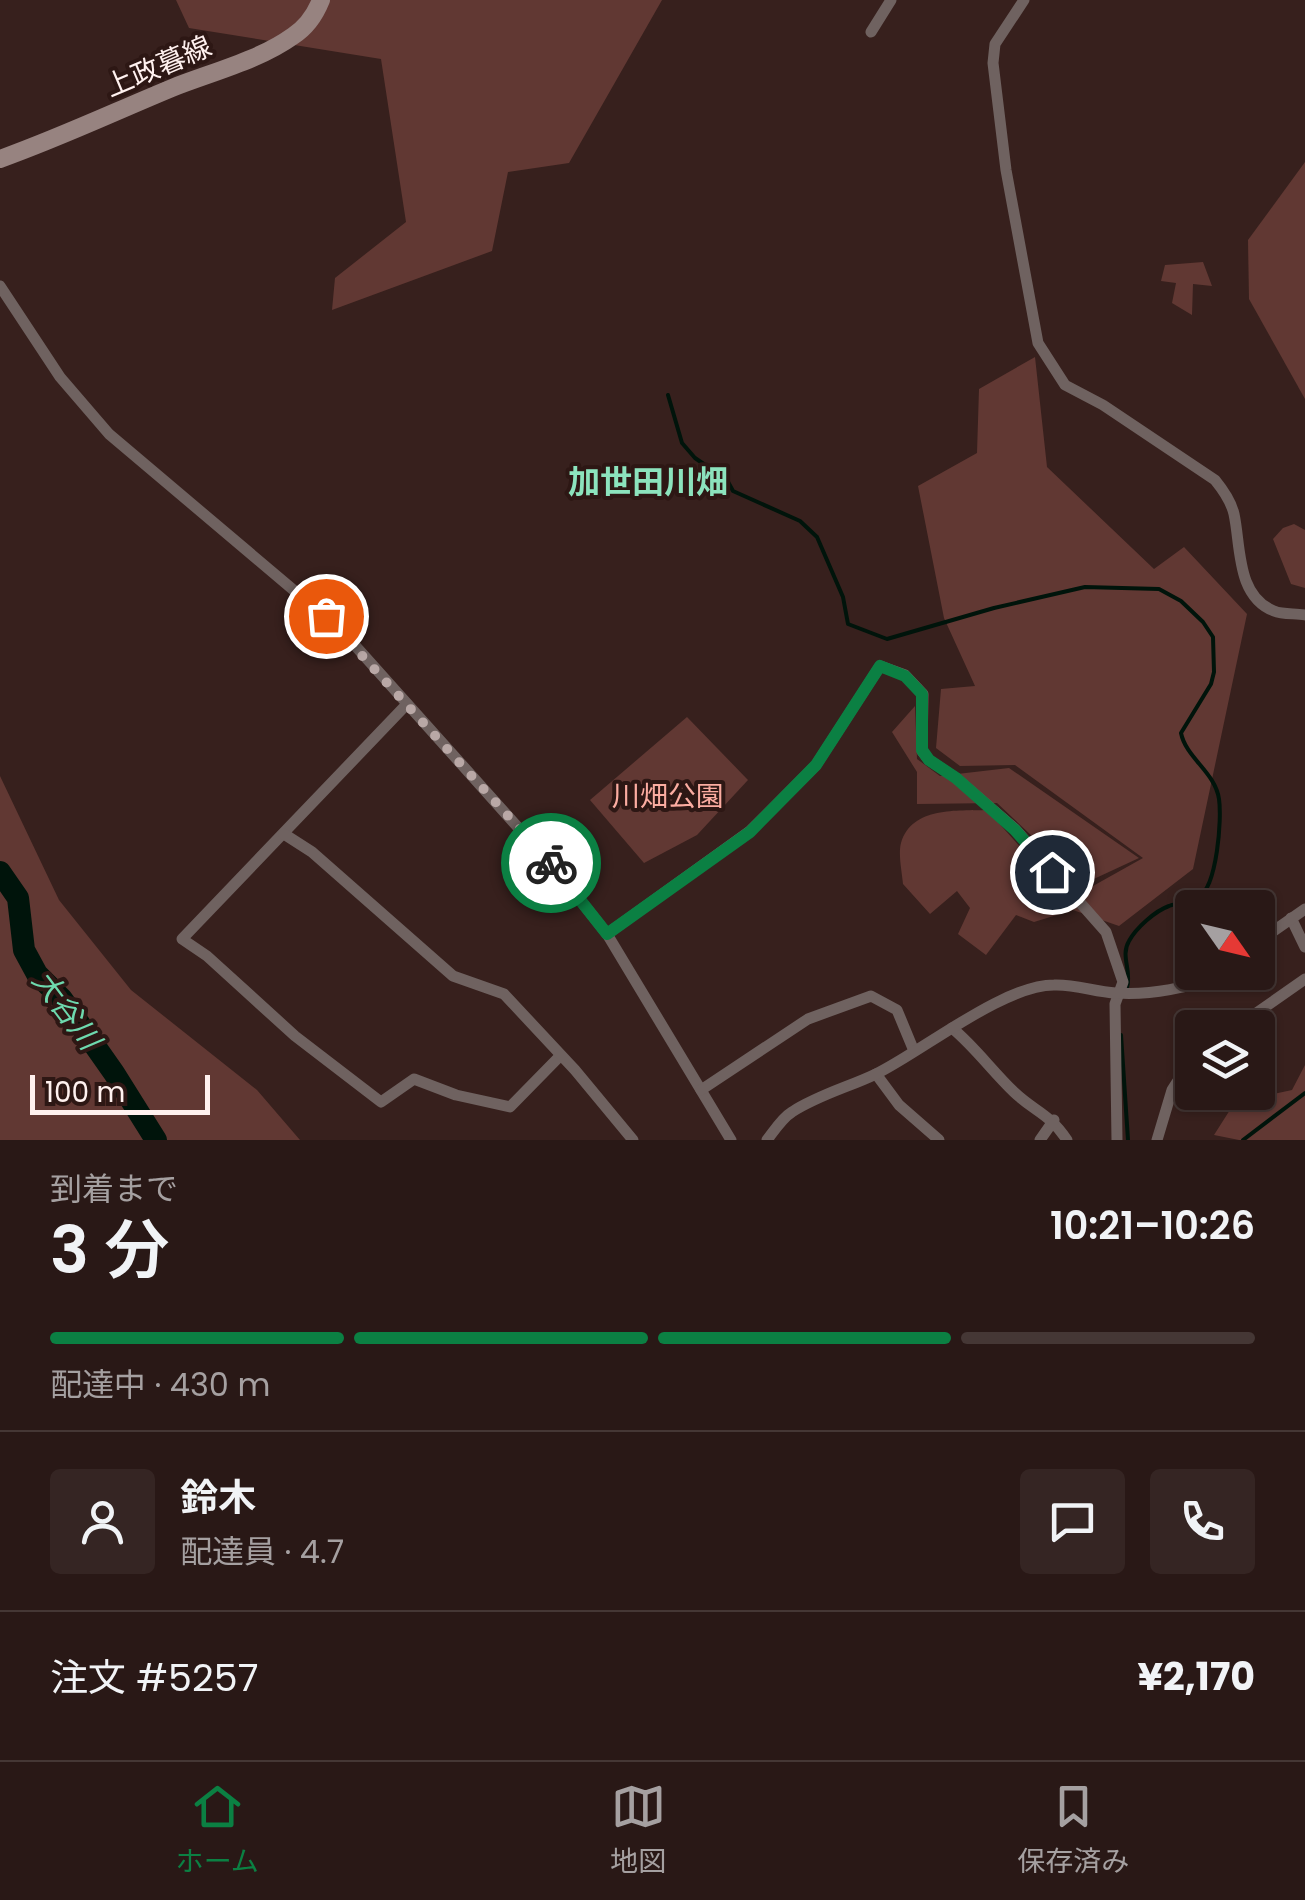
<!DOCTYPE html>
<html lang="ja">
<meta charset="utf-8">
<style>
:root{--surface:#291816;--page:#352523;--text:#f1f3f6;--muted:#a5a0a1;--line:#453735;--accent:#0b8043}
body{margin:0;font-family:Poppins,"Noto Sans JP",sans-serif;background:var(--page);color:var(--text);height:100vh;display:flex;flex-direction:column;font-size:38px;white-space:nowrap}
*{box-sizing:border-box;margin:0}
p{font-size:32px;color:var(--muted)}
.icon{flex:none;width:55px;height:55px;fill:none;stroke:currentColor;stroke-width:2;stroke-linecap:round;stroke-linejoin:round}
.map{position:relative;height:1140px;overflow:hidden}
.panel{display:flex;flex-direction:column;background:var(--surface);flex:1}
.panel>*{flex:none}
.needle{width:65px;rotate:124deg}
.fabs{position:absolute;left:1175px;top:890px;display:grid;gap:20px}
.fabs a{display:grid;place-items:center;width:100px;height:100px;border-radius:10px;background:var(--surface);box-shadow:0 2px 8px #0004,0 0 0 2px var(--line);font-size:50px}
.scale{position:absolute;left:30px;bottom:25px;width:180px;box-sizing:border-box;padding-left:10px;border:5px solid #fff1ef;border-top:0;font-size:28px;line-height:35px;white-space:nowrap;color:#fff1ef;-webkit-text-stroke:8px #2d1714;paint-order:stroke}
.pin{position:absolute;display:grid;place-items:center;width:85px;height:85px;color:#fff;margin:-42px;border:5px solid #fff;border-radius:50%;box-shadow:0 2px 10px #0007}
.courier{position:absolute;display:grid;place-items:center;width:100px;height:100px;margin:-50px;border:8px solid #0b8043;border-radius:50%;background:#fff;color:#222;box-shadow:0 2px 12px #0007}
.headline em{font-style:normal;font-weight:600}
.headline div{display:flex;flex-direction:column-reverse}
.headline{display:flex;align-items:center;justify-content:space-between;height:170px;padding:0 50px}
h1{font-size:65px;font-weight:600;line-height:75px}
.bar{display:grid;grid-template-columns:repeat(4,1fr);gap:15px 10px;align-content:center;height:120px;padding:0 50px}
.bar i{height:12px;border-radius:8px;background:var(--line)}
.bar .on{background:var(--accent)}
.bar p{grid-column:span 4}
.line{display:flex;align-items:center;gap:25px;padding:0 50px;border-top:2px solid var(--line)}
.line div{flex:1}
.round{display:grid;place-items:center;flex:none;width:105px;height:105px;border-radius:10px;background:var(--page)}
.menu{display:flex;justify-content:space-around;align-items:center;height:140px;border-top:2px solid var(--line);background:var(--surface);font-size:28px;color:var(--muted)}
.menu a{display:grid;justify-items:center;gap:5px}
.menu .on{color:var(--accent)}
.map>svg:first-child{display:block}
.green{fill:#613833}
.lines{fill:none;stroke-linecap:round;stroke-linejoin:round}
.stream{stroke:#00140b;stroke-width:4}
.river{stroke:#00140b;stroke-width:22}
.street{stroke:#6f6260;stroke-width:11}
.secondary{stroke:#978380;stroke-width:18}
.done{stroke:#b9a8a6;stroke-width:10;stroke-dasharray:0 18}
.route{stroke:#0b8043;stroke-width:12}
.labels{text-anchor:middle;stroke-width:8;stroke-linejoin:round;paint-order:stroke}
.street-label{font-size:28px;fill:#fff1ef;stroke:#2d1714}
.park-label{font-size:28px;fill:#fbaca1;stroke:#2d1714}
.water-label{font-size:30px;font-style:italic;fill:#6ed9ae;stroke:#2d1714}
.quarter-label{font-size:32px;font-weight:bold;fill:#8ce3bd;stroke:#2d1714}
</style>
<div class="map">
<svg width="1305" height="1140" viewBox="0 0 1305 1140">
<rect width="100%" height="100%" fill="#37201d"/>
<g class="green">
<path d="M176,0h486l-93,163 -61,9 -16,79 -160,59 3,-32 71,-56 -25,-163 -192,-31z"/>
<path d="M1305,162v237l-56,-100 -1,-59z"/>
<path d="M1203,262l9,24 -19,-2 -1,31 -20,-12 4,-20 -15,-2 4,-16z"/>
<path d="M1035,357l12,110 107,102 30,-22 63,67 -54,255 -74,57 -46,-16 -39,12 -18,-7 -30,40 -28,-21 12,-26 -13,-17 -27,23 -27,-30c-1,-12 -5,-30 -2,-41 11,-37 57,-32 86,-33l81,90 75,-42 -128,-93 -55,1 -24,-18 5,-59 34,-3 -31,-68 -26,-132 59,-33 2,-64z"/>
<path d="M1294,524l11,6v58l-14,-4 -18,-45 10,-11z"/>
<path d="M915,706l2,53 23,17 69,-8 130,90 -56,26 -86,-81 -80,1v-32l-25,-40z"/>
<path d="M687,717l61,63 -51,55 -53,28 -54,-63z"/>
<path d="M0,776l59,124 72,90 126,100 43,50h-300z"/>
<path d="M1305,1065v75h-66l-25,-5 21,-33 57,-12z"/>
</g>
<g class="lines">
<g class="stream">
<path d="M668,395l14,48 13,15 32,22 6,11 67,30 17,16 26,60 5,27 39,15 107,-31 91,-21 74,2 22,12 22,21 10,15 1,35 -3,12 -30,49c5,25 34,39 38,66 3,20 -2,87 -20,98 -8,5 -20,5 -30,9 -14,5 -33,22 -40,35 -9,15 3,30 -2,46"/>
<path d="M1121,1035l7,105"/>
<path d="M1243,1140l62,-47"/>
</g>
<path class="river" d="M0,872l18,26 6,52 13,24 25,25 52,74 42,67"/>
<g class="street">
<path d="M1024,0l-29,44 -2,19 13,107 32,173 27,42 38,20 112,75c9,11 16,21 19,34 7,32 2,82 40,97 9,4 22,2 31,4"/>
<path d="M871,32l20,-32"/>
<path d="M0,286l60,91 49,57 233,197 216,241 49,62 124,206"/>
<path d="M407,704l-225,235 25,17 88,80 86,66 33,-23 42,16 54,12 50,-51"/>
<path d="M284,834l28,18 141,124 51,18 71,76 58,70"/>
<path d="M1291,918l14,29"/>
<path d="M607,934l143,-103 66,-66 64,-99 25,9 18,19 -1,57 7,9 27,18 59,51 91,103 17,50 -8,22 2,136"/>
<path d="M1258,942l47,-33"/>
<path d="M952,1028c23,19 40,43 62,64 21,20 35,21 53,48"/>
<path d="M1235,1028l70,-49"/>
<path d="M876,1074l23,31 40,35"/>
<path d="M701,1090l107,-71 63,-23 26,14 17,41"/>
<path d="M767,1140c7,-9 15,-22 25,-28 26,-17 57,-25 84,-38 47,-23 127,-89 178,-89 21,-1 41,7 62,8 32,2 77,-4 104,-21"/>
<path d="M1040,1140l14,-20"/>
<path d="M1157,1140l15,-50 20,-31"/>
</g>
<path class="secondary" d="M0,159c59,-21 114,-47 172,-71 40,-16 86,-27 121,-52 14,-9 22,-21 28,-36"/>
</g>
<g class="lines">
<path class="done" d="M326,616l225,247"/>
<path class="route" d="M551,863l56,71 143,-102 66,-67 64,-99 25,10 17,18v56l7,10 27,18 59,52 37,42"/>
</g>
<g class="labels">
<g class="street-label">
<text transform="translate(158 66) rotate(-23)" y="10">上政暮線</text>
</g>
<g class="park-label">
<text x="668" y="806">川畑公園</text>
</g>
<g class="water-label">
<text transform="translate(66 1010) rotate(53)" y="10">大谷川</text>
</g>
<g class="quarter-label">
<text x="648" y="493">加世田川畑</text>
</g>
</g>
</svg>
<div class="fabs">
<a><svg class="needle" viewBox="-14 -14 28 28"><path d="M0-13l5 13h-10z" fill="#e53935"/><path d="M0 13l5-13h-10z" fill="#a5a0a1"/></svg></a>
<a><svg class="icon" aria-label="layers" viewBox="0 0 24 24"><path d="M12 4l9 5-9 5-9-5zM3 14l9 5 9-5"/></svg></a>
</div>
<div class="scale">100 m</div>
<div class="pin" style="left:326px;top:616px;background:#ea580c"><svg class="icon" aria-label="bag" viewBox="0 0 24 24"><path d="M5 8h14l-1 12H6zM9 8a3 3 0 0 1 6 0"/></svg></div>
<div class="pin" style="left:1052px;top:872px;background:#1f2937"><svg class="icon" aria-label="home" viewBox="0 0 24 24"><path d="M3 11l9-7 9 7M6 9v11h12V9"/></svg></div>
<div class="courier" style="left:551px;top:863px"><svg class="icon" aria-label="bike" viewBox="0 0 24 24"><circle cx="6" cy="16" r="4"/><circle cx="18" cy="16" r="4"/><path d="M6 16l4-8h5l3 8M10 8l3 8H6M13 5h3"/></svg></div>
</div>
<section class="panel">
<div class="headline"><div><h1>3 分</h1><p>到着まで</p></div><em>10:21–10:26</em></div>
<div class="bar"><i class="on"></i><i class="on"></i><i class="on"></i><i></i><p>配達中 · 430 m</p></div>
<div class="line" style="height:180px"><a class="round"><svg class="icon" aria-label="person" viewBox="0 0 24 24"><circle cx="12" cy="8" r="4"/><path d="M4 21q1-7 8-7t8 7"/></svg></a><div><b>鈴木</b><p>配達員 · 4.7</p></div><a class="round"><svg class="icon" aria-label="chat" viewBox="0 0 24 24"><path d="M4 5h16v11H9l-5 4z"/></svg></a><a class="round"><svg class="icon" aria-label="phone" viewBox="0 0 24 24"><path d="M5 4h4l2 5-3 2q2 4 5 5l2-3 5 2v4C11 20 4 13 5 4z"/></svg></a></div>
<div class="line" style="height:130px"><div>注文 #5257</div><b>¥2,170</b></div>
</section>
<nav class="menu">
<a class="on"><svg class="icon" aria-label="home" viewBox="0 0 24 24"><path d="M3 11l9-7 9 7M6 9v11h12V9"/></svg>ホーム</a>
<a><svg class="icon" aria-label="map" viewBox="0 0 24 24"><path d="M3 6l6-2 6 2 6-2v14l-6 2-6-2-6 2zM9 4v14M15 6v14"/></svg>地図</a>
<a><svg class="icon" aria-label="saved" viewBox="0 0 24 24"><path d="M7 4h10v16l-5-4-5 4z"/></svg>保存済み</a>
</nav>
